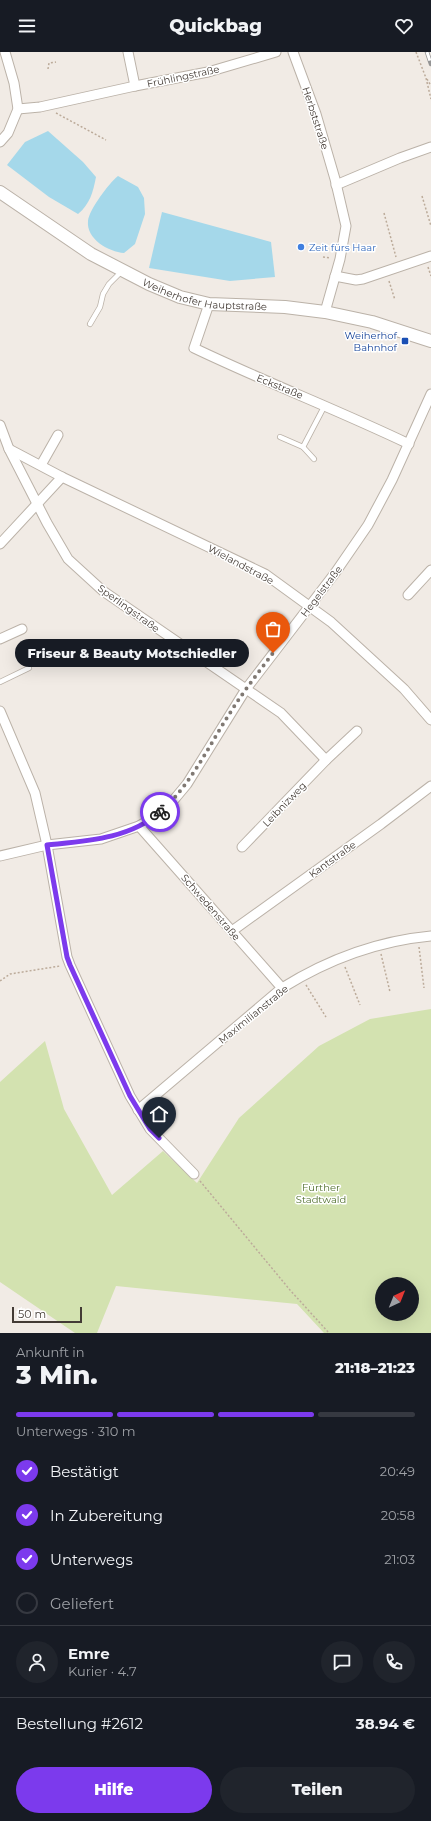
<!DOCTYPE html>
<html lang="de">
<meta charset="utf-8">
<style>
:root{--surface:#171b24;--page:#20242c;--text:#f1f3f6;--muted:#9ea1a6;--line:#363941;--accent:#7c3aed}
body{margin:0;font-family:Montserrat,sans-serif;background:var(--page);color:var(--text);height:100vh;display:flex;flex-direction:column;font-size:15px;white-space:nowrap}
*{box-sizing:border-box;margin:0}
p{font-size:13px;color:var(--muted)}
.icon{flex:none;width:22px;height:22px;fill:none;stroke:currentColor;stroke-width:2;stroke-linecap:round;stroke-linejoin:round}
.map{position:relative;height:1281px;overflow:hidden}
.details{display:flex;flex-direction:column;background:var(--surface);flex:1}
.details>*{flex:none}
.needle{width:26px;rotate:43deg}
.buttons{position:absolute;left:375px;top:1225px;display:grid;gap:8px}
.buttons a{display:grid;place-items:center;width:44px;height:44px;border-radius:50%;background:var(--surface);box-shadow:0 4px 16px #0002;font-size:20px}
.scale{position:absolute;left:12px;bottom:10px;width:70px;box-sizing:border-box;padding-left:4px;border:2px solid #433b35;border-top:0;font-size:11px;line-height:14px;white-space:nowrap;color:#433b35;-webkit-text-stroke:3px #fff;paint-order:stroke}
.pin{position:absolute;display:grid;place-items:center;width:34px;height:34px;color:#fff;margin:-41px -17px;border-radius:50% 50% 50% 0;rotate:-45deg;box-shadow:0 0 4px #0007}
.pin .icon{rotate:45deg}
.courier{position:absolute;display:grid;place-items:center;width:40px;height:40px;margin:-20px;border:3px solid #7c3aed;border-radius:50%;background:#fff;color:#222;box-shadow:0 1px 5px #0007}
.bubble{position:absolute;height:28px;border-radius:14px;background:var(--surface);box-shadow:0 4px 16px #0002;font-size:13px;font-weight:800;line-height:28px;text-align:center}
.overview em{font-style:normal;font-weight:800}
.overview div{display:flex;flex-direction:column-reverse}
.overview{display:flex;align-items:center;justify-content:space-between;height:68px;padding:0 16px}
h1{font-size:26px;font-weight:800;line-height:30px}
.bar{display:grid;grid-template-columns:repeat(4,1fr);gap:6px 4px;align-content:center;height:48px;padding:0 16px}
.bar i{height:5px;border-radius:3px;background:var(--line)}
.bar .current{background:var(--accent)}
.bar p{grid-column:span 4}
.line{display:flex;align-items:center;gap:10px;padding:0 16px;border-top:1px solid var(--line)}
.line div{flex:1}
.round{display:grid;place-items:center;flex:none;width:42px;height:42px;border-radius:21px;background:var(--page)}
ol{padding:0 16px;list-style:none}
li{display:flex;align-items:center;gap:12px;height:44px}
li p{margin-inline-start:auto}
li .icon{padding:4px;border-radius:50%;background:var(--accent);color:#fff;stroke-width:4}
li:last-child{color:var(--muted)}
li i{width:22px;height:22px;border:2px solid var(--line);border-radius:50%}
.button{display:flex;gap:8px;margin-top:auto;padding:8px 16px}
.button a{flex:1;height:46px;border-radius:24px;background:var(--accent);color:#fff;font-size:16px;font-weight:800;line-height:46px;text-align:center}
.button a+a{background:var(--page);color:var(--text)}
header{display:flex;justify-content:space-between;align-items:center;height:52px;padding:0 16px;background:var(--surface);font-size:18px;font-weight:800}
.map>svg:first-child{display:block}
.green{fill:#d3e2b0;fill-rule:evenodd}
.water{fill:#a5d8ea}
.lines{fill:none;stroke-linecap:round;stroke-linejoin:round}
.service-casing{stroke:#bbb2a8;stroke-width:6}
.minor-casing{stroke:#bbb2a8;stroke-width:11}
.tertiary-casing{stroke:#bbb2a8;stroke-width:14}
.path{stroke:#bcab9a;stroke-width:1.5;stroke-dasharray:2 2;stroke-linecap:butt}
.service{stroke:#fff;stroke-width:4.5}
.minor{stroke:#fff;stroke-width:9}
.tertiary{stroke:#fff;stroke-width:12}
.rail-casing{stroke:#949494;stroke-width:4.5}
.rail{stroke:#fff;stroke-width:3;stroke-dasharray:9;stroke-linecap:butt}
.done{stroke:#807973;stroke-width:4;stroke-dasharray:0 7.2}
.route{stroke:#7c3aed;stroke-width:5}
.shop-dot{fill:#3f7fe0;stroke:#fff;stroke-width:1.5}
.transit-dot{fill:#1a4fb4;stroke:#fff;stroke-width:1.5}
.labels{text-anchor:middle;stroke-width:3;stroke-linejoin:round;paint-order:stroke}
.street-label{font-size:10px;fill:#433b35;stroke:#fff}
.shop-label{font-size:10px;fill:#366cbe;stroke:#fff;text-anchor:start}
.transit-label{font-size:10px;fill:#164399;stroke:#fff;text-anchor:end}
.park-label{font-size:10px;fill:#506f2d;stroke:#fff}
</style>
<header><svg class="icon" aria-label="menu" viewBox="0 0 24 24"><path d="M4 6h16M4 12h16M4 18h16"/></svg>Quickbag<svg class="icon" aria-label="heart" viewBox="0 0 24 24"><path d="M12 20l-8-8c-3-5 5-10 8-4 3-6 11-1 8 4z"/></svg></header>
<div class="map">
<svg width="431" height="1281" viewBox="0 0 431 1281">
<rect width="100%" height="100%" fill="#f1ebe5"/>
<path class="green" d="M431,957v324h-107l-27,-29 -181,-18 -19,47h-22l-75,-51v-200l45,-41 19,68 48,86 51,-44 34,32 42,-65 80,-72 51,-27zM382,1232h30v30h-30z"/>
<g class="water">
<path d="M48,79l35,31 13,15c-3,15 -6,27 -18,37l-29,-17 -42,-32 18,-23z"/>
<path d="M118,124l20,11 6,11 1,16 -10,30 -11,9c-15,-1 -38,-14 -36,-32 1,-11 21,-38 30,-45z"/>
<path d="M162,160l109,30 4,35 -45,4 -81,-13z"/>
</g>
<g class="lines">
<g class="service-casing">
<g id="service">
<path d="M90,272l10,-17 3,-13 6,-10 12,-12"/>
<path d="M280,385l23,10 11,12"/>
<path d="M303,395l22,-42"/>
<path d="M0,630l29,-14"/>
</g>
</g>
<g class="minor-casing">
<g id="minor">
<path d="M128,0l7,34"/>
<path d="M293,0l23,62 19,65 11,47 -6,33 -15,53"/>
<path d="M18,57l22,-2 95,-21 73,-14 68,-20"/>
<path d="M0,90l8,-9 10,-24 -4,-26 -9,-31"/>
<path d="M336,133l64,-27 31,-11"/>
<path d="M335,224l21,4 7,-1 68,-23"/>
<path d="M209,252l-15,44c71,34 144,62 215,96"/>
<path d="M0,373l9,24 38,74 21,36 35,32 178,122 45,47"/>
<path d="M9,397l53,28 203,97 66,48 73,67 27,31"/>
<path d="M41,413l17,-30"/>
<path d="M0,492l62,-67"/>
<path d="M408,543l23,-25"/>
<path d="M0,587l22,-10"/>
<path d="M0,659l35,82 12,52 20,112 3,8 60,131 20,33 44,45"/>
<path d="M139,774l143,162"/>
<path d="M242,795l84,-87 31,-29"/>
<path d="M0,804l47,-11 54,-6 38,-13 18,-11 15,-13 15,-18 59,-95 89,-116 33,-48 24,-45 39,-86"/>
<path d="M232,879l149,-107 50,-38"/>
<path d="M138,1058l144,-122c45,-28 95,-47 149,-52"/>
</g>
</g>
<g class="tertiary-casing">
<g id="tertiary">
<path id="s1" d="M0,140l91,62 58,30 31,13 29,7 76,3 40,5 47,10 59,19"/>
</g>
</g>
<g class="path">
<path d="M416,0l10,26 5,21"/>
<path d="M48,17l1,-6 7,-1"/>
<path d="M427,27l4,7"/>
<path d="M56,61l50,27"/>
<path d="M422,144l9,30"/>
<path d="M384,161l12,44"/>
<path d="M323,205l7,1"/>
<path d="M428,215l3,9"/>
<path d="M389,229l6,19"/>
<path d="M419,895l5,41"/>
<path d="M381,902l9,38"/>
<path d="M345,915l15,38"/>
<path d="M0,929l10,-7 50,-8"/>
<path d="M306,933l20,32"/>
<path d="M200,1129l90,109 39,43"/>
</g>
<use href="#service" class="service"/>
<use href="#minor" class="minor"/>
<use href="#tertiary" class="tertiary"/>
<g class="rail-casing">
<path id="rail" d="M427,0l4,12"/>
</g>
<use href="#rail" class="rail"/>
</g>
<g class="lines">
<path class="done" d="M160,760c31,-27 48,-65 70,-99 13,-21 28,-40 43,-60"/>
<path class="route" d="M159,1086l-9,-9 -20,-33 -60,-131 -3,-8 -20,-112c38,-4 83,-6 113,-33"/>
</g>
<circle class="shop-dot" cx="301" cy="195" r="4"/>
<rect class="transit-dot" x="401" y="285" width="8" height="8" rx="2"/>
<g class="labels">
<g class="street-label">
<text transform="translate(183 24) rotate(-12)" y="4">Frühlingstraße</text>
<text transform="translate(316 66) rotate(72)" y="4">Herbststraße</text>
<text dy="4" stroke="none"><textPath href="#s1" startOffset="233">Weiherhofer Hauptstraße</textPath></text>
<text transform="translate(280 334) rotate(22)" y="4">Eckstraße</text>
<text transform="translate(241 512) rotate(28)" y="4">Wielandstraße</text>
<text transform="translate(321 539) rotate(-53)" y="4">Hegelstraße</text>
<text transform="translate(129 556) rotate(36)" y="4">Sperlingstraße</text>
<text transform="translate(284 752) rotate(-46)" y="4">Leibnizweg</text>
<text transform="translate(332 807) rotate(-36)" y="4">Kantstraße</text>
<text transform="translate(211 855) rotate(49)" y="4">Schwedenstraße</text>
<text transform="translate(253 962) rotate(-39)" y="4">Maximilianstraße</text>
</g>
<g class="shop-label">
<text x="309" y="199">Zeit fürs Haar</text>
</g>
<g class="transit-label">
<text x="397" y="287">Weiherhof<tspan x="397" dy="12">Bahnhof</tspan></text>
</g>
<g class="park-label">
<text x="321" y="1139">Fürther<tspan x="321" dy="12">Stadtwald</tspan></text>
</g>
</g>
</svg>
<div class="buttons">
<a><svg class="needle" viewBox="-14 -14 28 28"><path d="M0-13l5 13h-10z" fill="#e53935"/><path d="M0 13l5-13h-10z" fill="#9ea1a6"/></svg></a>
</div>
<div class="scale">50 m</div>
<div class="pin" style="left:273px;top:601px;background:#ea580c"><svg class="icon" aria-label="bag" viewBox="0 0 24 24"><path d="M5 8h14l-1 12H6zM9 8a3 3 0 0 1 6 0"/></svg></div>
<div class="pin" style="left:159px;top:1086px;background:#1f2937"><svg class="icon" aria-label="home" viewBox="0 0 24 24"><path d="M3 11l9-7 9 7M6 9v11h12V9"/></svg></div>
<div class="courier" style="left:160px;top:760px"><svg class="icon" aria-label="bike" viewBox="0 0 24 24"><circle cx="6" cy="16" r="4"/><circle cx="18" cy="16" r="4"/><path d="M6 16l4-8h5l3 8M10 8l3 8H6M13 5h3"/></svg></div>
<div class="bubble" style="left:15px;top:587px;width:234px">Friseur &amp; Beauty Motschiedler</div>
</div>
<section class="details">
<div class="overview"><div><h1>3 Min.</h1><p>Ankunft in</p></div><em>21:18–21:23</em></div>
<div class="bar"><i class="current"></i><i class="current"></i><i class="current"></i><i></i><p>Unterwegs · 310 m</p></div>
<ol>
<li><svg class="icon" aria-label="check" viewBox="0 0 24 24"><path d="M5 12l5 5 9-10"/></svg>Bestätigt<p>20:49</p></li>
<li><svg class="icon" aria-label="check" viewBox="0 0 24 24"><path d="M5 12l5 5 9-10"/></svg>In Zubereitung<p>20:58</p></li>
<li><svg class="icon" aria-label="check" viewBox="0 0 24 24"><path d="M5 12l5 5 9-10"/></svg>Unterwegs<p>21:03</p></li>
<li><i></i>Geliefert</li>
</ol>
<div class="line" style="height:72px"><a class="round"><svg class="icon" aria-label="person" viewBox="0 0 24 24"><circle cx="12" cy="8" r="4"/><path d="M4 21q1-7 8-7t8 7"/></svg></a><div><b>Emre</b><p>Kurier · 4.7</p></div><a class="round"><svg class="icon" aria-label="chat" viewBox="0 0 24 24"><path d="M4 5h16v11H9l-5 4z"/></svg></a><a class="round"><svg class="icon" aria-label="phone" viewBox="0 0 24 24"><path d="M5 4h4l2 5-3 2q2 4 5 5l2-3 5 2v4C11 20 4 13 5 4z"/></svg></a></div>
<div class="line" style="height:52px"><div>Bestellung #2612</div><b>38.94 €</b></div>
<div class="button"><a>Hilfe</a><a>Teilen</a></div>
</section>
